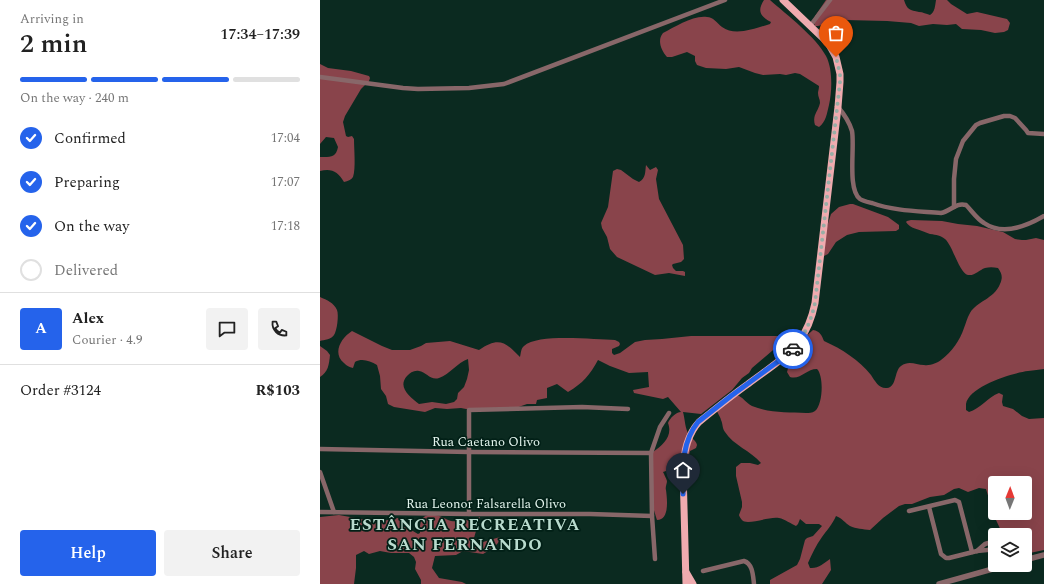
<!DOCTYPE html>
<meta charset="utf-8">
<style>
:root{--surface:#fff;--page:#f2f2f2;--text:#222;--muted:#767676;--line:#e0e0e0;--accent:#2563eb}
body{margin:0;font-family:Spectral,serif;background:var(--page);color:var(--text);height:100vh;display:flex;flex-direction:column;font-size:15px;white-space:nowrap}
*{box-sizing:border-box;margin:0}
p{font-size:13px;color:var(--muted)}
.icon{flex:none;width:22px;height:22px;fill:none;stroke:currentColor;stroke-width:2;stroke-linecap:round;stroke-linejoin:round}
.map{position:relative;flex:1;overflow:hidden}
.sheet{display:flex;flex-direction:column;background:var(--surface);width:320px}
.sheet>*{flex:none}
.needle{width:26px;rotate:1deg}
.buttons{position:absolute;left:668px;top:476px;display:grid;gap:8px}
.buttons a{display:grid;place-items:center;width:44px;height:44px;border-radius:4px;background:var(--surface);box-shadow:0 4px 16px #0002;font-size:20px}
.pin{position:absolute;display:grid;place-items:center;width:34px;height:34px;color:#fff;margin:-41px -17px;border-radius:50% 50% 50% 0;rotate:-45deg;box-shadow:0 0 4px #0007}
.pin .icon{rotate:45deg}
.courier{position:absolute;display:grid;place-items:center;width:40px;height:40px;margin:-20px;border:3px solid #2563eb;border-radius:50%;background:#fff;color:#222;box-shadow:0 1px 5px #0007}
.overview em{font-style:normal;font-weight:600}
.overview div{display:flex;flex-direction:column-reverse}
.overview{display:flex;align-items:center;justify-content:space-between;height:68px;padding:0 20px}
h1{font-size:26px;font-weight:600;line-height:30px}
.bar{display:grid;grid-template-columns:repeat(4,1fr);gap:6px 4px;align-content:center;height:48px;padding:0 20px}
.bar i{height:5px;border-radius:3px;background:var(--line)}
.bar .active{background:var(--accent)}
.bar p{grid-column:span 4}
.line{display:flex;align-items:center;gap:10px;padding:0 20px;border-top:1px solid var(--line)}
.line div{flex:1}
.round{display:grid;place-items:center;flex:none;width:42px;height:42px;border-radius:4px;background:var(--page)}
ol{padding:0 20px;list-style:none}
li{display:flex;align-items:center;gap:12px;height:44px}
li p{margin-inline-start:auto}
li .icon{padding:4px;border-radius:50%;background:var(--accent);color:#fff;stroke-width:4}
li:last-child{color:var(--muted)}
li i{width:22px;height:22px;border:2px solid var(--line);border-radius:50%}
.button{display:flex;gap:8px;margin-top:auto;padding:8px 20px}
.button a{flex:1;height:46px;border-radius:4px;background:var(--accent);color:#fff;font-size:16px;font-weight:600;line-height:46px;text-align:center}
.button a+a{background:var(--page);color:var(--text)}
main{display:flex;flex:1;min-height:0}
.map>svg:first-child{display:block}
.forest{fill:#89444b;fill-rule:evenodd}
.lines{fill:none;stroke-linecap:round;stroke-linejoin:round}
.minor{stroke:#886769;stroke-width:4.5}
.tertiary{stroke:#886769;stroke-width:5.5}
.primary{stroke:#efabaf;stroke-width:7}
.done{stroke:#98aea6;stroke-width:4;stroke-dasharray:0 7.2}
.route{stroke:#2563eb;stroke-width:5}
.labels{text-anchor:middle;stroke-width:3.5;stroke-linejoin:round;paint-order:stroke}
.street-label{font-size:13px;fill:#e4f5ee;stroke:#022017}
.district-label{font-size:17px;font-weight:bold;letter-spacing:1px;fill:#b9dbce;stroke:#022017}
</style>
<main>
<section class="sheet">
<div class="overview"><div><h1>2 min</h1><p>Arriving in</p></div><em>17:34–17:39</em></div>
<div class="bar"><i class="active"></i><i class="active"></i><i class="active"></i><i></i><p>On the way · 240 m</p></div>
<ol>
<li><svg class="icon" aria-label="check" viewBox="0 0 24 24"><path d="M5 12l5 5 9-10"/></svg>Confirmed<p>17:04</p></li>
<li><svg class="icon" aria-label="check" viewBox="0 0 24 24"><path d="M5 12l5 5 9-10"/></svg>Preparing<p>17:07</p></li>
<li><svg class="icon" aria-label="check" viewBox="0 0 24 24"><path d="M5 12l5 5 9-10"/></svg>On the way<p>17:18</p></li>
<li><i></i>Delivered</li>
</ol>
<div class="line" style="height:72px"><b class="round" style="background:var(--accent);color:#fff">A</b><div><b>Alex</b><p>Courier · 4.9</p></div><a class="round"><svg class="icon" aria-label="chat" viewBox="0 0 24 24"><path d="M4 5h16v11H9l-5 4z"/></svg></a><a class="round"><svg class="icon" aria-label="phone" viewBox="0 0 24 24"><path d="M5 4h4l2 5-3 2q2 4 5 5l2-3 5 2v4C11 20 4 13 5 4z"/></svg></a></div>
<div class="line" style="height:52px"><div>Order #3124</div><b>R$103</b></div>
<div class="button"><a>Help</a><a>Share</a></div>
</section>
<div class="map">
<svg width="724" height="584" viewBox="0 0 724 584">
<rect width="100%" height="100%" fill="#0b2a20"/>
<g class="forest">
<path d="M444,0h6c17,15 46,37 56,56 7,13 6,36 3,49 -2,8 -3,17 -10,22l-4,-2c-3,-10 3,-13 5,-22 0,-4 -2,-6 -2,-10 0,-2 1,-4 1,-7l-19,-12 -5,-1 -9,2 -6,-1 -17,1 -8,-2 -16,-6 -13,2 -20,-1 -9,-3 -2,-4v-5l-8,-4 -15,5h-5c-6,-7 -10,-17 -4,-24 12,-6 30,-18 44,-16 6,0 10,6 15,10 13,10 34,1 48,-3l1,-2c-11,-6 -14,-11 -7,-22z"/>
<path d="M506,0h78c3,10 6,10 15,12 4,0 7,2 11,3 5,-3 5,-9 6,-15h11l4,4 16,10 10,-2 30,7 3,4 -2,7 -4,2 -9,1 -14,-3 -19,-1 -6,-5 -9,1 -14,-1 -14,2 -8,-3 -24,-2 -42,-1 -27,6h-3l-1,-3 1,-7z"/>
<path d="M0,64l8,4 23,3 18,5 1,2 -1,3 -8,8 -16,27 -2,6 3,14 2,1 4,-1 2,3c0,10 2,30 -1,38 -2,3 -5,4 -9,5 -6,-10 -12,-14 -24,-11v-14c10,0 16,1 18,-10l-4,-9 -8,-1 -6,7z"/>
<path d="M326,165l4,5 6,-3 2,3 -2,9 3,20 24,46 1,14 -3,3 -8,2 -1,1 1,3 3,3h7l2,1v4l-16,-3 -14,2 -38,-18 -7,-8 -3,-12 -5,-9 -1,-5 7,-16 5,-36 4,-2 4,1 12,9 6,3c7,-4 6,-10 7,-17z"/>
<path d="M530,204h3l35,13 11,8v4l-3,2 -37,1 -12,3 -11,7 -8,12 -6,3v-15l9,-28 8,-7z"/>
<path d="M591,220l31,1 16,3 19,2 26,6 12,7 7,1h4l10,-2 8,2v129c-5,1 -10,1 -16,2 -16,2 -59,15 -62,33 0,1 0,6 0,6l3,2c11,-3 19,-15 30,-19l4,2 -1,7 1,4 10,3 9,7 7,3 15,-1v132l-19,4v-19h-22l-7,-15 -1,-7h30v-30h-30v28l-5,-9 -4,-13 -7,-1 -11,4 -9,-4 -5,1 -10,6 -14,2 -18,7h-7l-6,2 -16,12 -13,12c-7,-1 -14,-1 -20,-4 -5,-3 -8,-8 -14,-10 -4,9 -9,14 -14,21 -6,8 -10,17 -14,26l2,5c8,1 14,-5 20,-9l1,11 -9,14h-52v-4l27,-15 3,-6 5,-19 2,-2 6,-2 9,-10 -3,-2h-13l-6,-5 -2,5 -2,2c-5,-2 -11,-7 -17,-8 -10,-2 -32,8 -37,2 -1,-1 -3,-4 -3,-5l3,-8v-5l-6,-26v-9l5,-4h9l8,2 3,-2c-10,-12 -28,-18 -36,-31 -3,-4 -2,-8 -4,-12 -1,-5 -4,-6 -4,-11l20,-14c6,2 9,8 15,11 17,7 36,6 54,7 3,0 6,0 9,-2 8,-7 9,-35 2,-42 -11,0 -16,11 -27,8l-3,-5 5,-18 11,-15 10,-9c7,1 9,6 11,11 18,8 35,19 47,34 4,6 8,14 16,13 10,-1 7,-17 14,-22 8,-6 15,-1 23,-1 6,1 13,-2 17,-5 11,-8 19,-20 23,-32 2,-5 3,-10 6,-15 7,-12 24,-14 30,-29 3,-7 2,-10 -2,-16 -5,-1 -9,-1 -13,0 -6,2 -10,8 -17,7 -9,-2 -15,-29 -23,-36 -5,-4 -8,-4 -15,-5 -3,-1 -5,-2 -8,-3 -7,-3 -12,-3 -16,-9l1,-1z"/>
<path d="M0,297c7,3 14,6 17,13 2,5 0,21 -3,25 -2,4 -10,5 -14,6z"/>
<path d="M32,331l30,15 10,4h18l11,-4 5,-3 24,-2 29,9c19,-13 26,-9 41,7 1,-4 1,-9 4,-11 14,-13 72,-6 91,-6l4,2 1,2 -1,2 -7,3v4l2,2 6,-2 15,-11 10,-2 17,-1 29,-3h95v3l-34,29 -3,5 -7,5 -10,12 -31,24 -18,-2c2,7 2,17 6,23 3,4 7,5 8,10l-1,3 -6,3 -2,8 -11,4 -5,6 -9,3c1,2 3,6 4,9 0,3 -2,6 -1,9 1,8 4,30 -9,30l-1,-3 -5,-17 2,-48c10,-7 20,-16 15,-29 2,-5 8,-11 13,-11l-13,-15 -5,2 -29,-6 -1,-3 16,-3 -1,-15 -19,1 -19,-7 -12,-6c-8,15 -15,23 -30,32l-11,-8 -10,4v10l-10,2 -1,4h-9l-20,7h-31l-15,-3 -14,1 -12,-1 -10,4 -31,-5 -6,-3 -2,-8 -5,-7 -1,-13 -3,-11c-7,-4 -15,-7 -22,-3l-2,6c-4,-1 -6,-2 -9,-5 -12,-10 -3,-25 8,-32zM148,359l1,11 -2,9 -3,8 -6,6 -1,6 -3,3 -8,2 -14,-2 -13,2c-9,-7 -22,-17 -12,-28 3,-3 7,-6 12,-5 7,1 12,10 20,7 11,-4 18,-15 29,-19z"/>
<path d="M0,346l7,5 3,4c-1,10 -2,17 -10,22z"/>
<path d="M19,515l39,7 20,-4 8,9 12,7 2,-1c-1,-15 4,-21 19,-17 4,1 8,4 12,5 9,1 20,-2 29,-4l-6,21 9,4 17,-5 -2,6 -5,5 -10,6 -20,-3 -7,4 -21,1 -3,12 7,10 23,4 4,2h-45v-4l-6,-11 1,-7 -2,-5 -5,-4h-18l-11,-2 -11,3 -5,-3 -8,4v13l-2,16h-34v-67z"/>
</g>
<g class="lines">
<g class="minor">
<path d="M490,26l20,-26"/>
<path d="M0,77l83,11 15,1 51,-1 35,-4 221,-84"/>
<path d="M518,107c6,7 11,14 14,24 3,16 -5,58 8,68 3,2 8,3 12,4 22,8 46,8 69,10 10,-2 15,-11 25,-8 6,6 11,14 18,18 19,13 43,3 60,-7"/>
<path d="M634,207v-28l2,-20 7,-18 13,-16 4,-2 24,-7h6l5,2 11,12 2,3 16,1"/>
<path d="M0,449l149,3 182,1"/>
<path d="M0,472l14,40"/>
<path d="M609,507l12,47 5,4h3l28,-7 10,-1 8,-1"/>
<path d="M589,511l46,-11 4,2 13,50"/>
<path d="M0,512l149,2h121l62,2"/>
<path d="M149,514v-104l113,-3 46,2"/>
<path d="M657,551l8,-7 10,-3"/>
<path d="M335,559l-3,-43 -1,-63 9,-26 9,-14"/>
<path d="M383,571l41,-10c9,3 9,15 10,23"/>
</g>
<g class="tertiary">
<path d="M705,560l19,-5"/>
<path d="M619,584l68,-19"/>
</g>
<g class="primary">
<path d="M366,572l7,12"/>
<path d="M366,584l-3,-115c1,-17 4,-34 16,-47 16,-13 32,-26 49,-38 17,-13 37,-25 50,-41 9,-12 14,-25 17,-40l23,-196 2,-25v-8l-4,-17 -8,-14 -45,-43"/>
</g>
</g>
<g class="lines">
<path class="done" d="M473,349c12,-14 18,-28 22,-46l25,-221v-8l-4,-17"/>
<path class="route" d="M363,494c0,-25 -2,-51 15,-72l33,-26 49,-36 13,-11"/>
</g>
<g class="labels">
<g class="street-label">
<text x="166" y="446">Rua Caetano Olivo</text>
<text x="166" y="508">Rua Leonor Falsarella Olivo</text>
</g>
<g class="district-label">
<text x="145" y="530">ESTÂNCIA RECREATIVA<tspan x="145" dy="20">SAN FERNANDO</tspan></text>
</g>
</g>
</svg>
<div class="buttons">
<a><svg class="needle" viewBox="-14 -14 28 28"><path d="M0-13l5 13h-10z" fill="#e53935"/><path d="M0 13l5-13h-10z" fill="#767676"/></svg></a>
<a><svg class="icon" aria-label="layers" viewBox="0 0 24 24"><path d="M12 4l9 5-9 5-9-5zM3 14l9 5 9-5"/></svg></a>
</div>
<div class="pin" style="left:516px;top:57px;background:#ea580c"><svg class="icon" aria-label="bag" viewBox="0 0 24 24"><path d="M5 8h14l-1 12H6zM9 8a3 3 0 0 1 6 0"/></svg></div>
<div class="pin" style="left:363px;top:494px;background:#1f2937"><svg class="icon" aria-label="home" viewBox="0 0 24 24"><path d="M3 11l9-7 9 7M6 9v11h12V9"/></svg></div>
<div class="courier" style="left:473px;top:349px"><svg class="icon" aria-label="car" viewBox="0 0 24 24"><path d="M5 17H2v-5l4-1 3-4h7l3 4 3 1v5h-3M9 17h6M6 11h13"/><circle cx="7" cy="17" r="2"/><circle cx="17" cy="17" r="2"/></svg></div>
</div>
</main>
